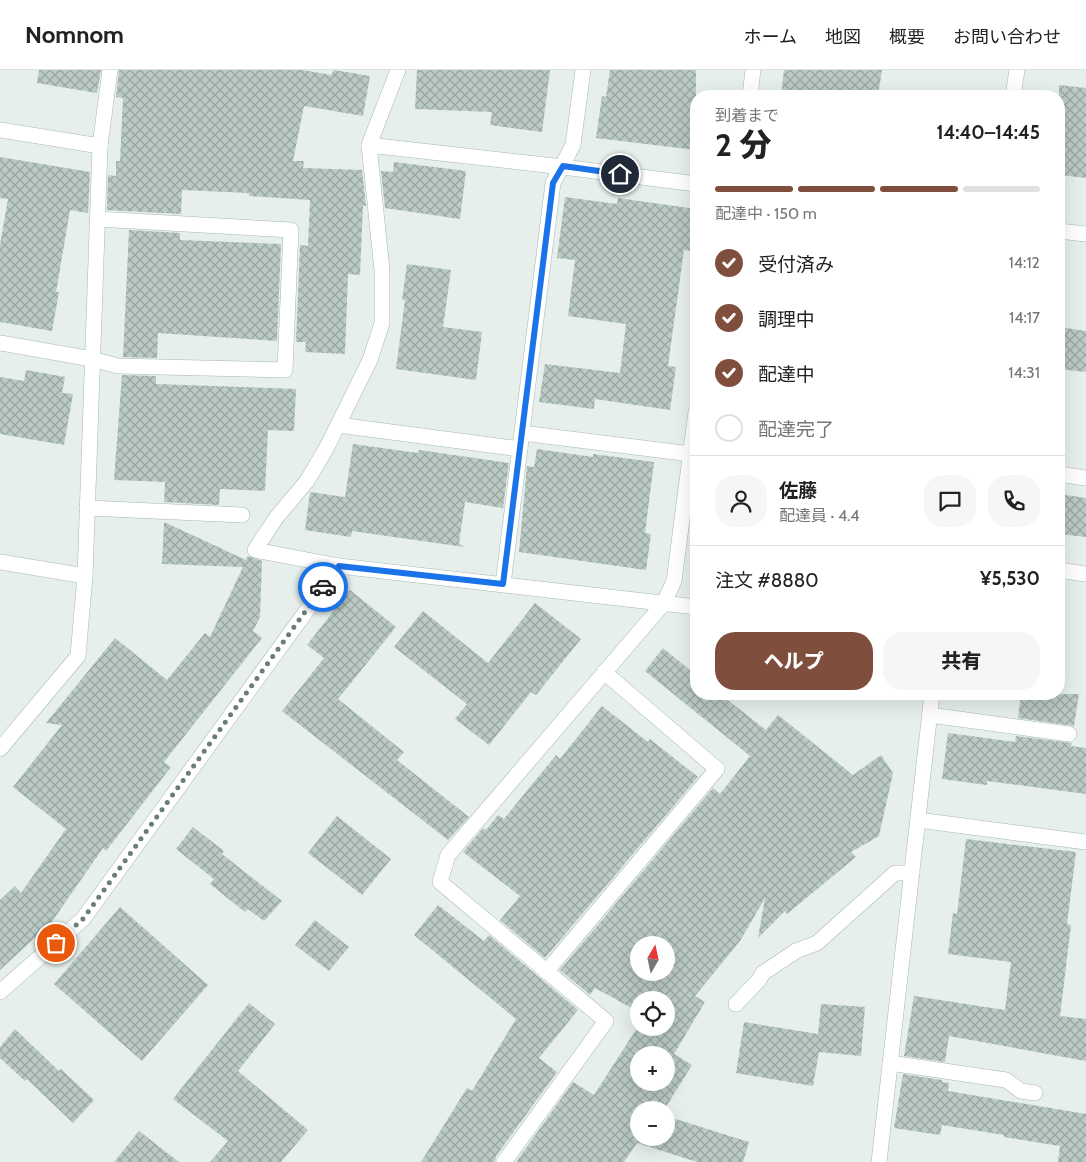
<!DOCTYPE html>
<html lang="ja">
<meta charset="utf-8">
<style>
:root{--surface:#fff;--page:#f6f6f6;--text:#222;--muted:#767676;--line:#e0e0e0;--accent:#804e3d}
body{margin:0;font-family:Cabin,"Noto Sans JP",sans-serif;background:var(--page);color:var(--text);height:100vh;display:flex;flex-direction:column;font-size:19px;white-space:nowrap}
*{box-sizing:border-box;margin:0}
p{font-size:16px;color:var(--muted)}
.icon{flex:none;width:28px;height:28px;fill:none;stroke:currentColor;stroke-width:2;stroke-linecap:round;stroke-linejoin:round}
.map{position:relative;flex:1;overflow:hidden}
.details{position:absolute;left:690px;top:20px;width:375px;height:610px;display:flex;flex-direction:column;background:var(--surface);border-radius:20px;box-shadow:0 5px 20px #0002}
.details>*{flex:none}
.needle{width:32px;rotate:9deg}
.buttons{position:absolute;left:630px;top:866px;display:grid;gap:10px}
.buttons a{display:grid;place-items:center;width:45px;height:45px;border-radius:50%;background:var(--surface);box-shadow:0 5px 20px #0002;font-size:25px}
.pin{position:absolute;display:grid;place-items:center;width:42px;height:42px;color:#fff;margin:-21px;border:2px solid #fff;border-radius:50%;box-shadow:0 1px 5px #0007}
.courier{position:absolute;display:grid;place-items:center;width:50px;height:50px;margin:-25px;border:4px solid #1a73e8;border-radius:50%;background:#fff;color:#222;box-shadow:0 1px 6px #0007}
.headline em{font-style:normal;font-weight:800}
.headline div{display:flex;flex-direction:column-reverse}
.headline{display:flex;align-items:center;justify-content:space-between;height:85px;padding:0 25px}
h1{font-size:32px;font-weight:800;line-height:38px}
.bar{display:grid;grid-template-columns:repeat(4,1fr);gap:8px 5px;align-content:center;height:60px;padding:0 25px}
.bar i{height:6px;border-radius:4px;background:var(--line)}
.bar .active{background:var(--accent)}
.bar p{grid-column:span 4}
.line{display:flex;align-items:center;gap:12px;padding:0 25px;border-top:1px solid var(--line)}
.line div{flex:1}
.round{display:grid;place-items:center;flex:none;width:52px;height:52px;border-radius:20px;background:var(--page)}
ol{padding:0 25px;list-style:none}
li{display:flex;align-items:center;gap:15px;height:55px}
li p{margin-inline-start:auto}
li .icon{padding:5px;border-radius:50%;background:var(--accent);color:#fff;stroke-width:4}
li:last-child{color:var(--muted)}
li i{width:28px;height:28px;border:2px solid var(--line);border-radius:50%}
.cta{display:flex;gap:10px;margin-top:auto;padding:10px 25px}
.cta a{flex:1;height:58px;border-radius:20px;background:var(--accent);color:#fff;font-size:20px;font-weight:800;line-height:58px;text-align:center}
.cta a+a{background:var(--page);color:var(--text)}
header{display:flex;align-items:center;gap:30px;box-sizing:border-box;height:70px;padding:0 25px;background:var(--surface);border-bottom:1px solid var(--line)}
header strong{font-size:24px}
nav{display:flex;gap:28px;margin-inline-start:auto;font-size:18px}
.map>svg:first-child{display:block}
.building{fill:url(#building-cross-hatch);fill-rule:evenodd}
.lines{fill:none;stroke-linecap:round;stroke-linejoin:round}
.street-casing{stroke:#a8b8b2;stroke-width:16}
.street{stroke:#fff;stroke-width:15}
.done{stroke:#687f78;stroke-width:5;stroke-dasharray:0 9}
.route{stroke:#1a73e8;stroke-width:6}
</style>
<header>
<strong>Nomnom</strong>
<nav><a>ホーム</a><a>地図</a><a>概要</a><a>お問い合わせ</a></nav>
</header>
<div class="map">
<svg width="1086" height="1092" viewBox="0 0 1086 1092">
<defs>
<pattern id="building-cross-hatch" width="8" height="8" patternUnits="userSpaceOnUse" patternTransform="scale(1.25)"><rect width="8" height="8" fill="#bbcac4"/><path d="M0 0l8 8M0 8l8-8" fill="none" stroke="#98a6a0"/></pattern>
</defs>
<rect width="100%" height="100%" fill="#e6efeb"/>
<g class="building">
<path d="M39,0h62l-4,23 -60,-10z"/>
<path d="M119,0h184l28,5 3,-5 36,6 -7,40 -59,-10 -11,55h11l-1,7 59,2 4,36 -3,-1 -3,70 -12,-1 -3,80 -40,-2 1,-10h-10l4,-97 8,1 2,-46 -61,-4v-3l-67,-3 -1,24 -74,-4 1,-35 8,1v-15h4l3,-63 -7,-1z"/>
<path d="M417,0h133l-8,62 -52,-7 2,-13 -77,-3z"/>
<path d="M610,0h86v80l-100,-12 6,-42 4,1z"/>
<path d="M784,0h98l-4,26h-97z"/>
<path d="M1059,15l27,3v90l-27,-3z"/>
<path d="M0,87l90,15 -2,41 -18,-3 -14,82h3l-7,39 -52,-9v-77l8,-46 -8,-1z"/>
<path d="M394,92l72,9 -6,48 -75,-11 -4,-37 12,1z"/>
<path d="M565,127l52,7 1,-6 78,11 -4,42 -8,-1 -16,116 8,1 -6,43 -75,-11 -1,10 -55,-7 6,-38 75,9 6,-49 -58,-8 7,-56 -18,-2z"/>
<path d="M129,160l51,3v7l101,4 -4,97 -119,-8 -1,25 -34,-1z"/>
<path d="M407,194l44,6 -8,57 39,5 -6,48 -80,-11 9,-69h-3z"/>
<path d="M1059,257l27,4v41l-27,-3z"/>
<path d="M26,300l39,7 -3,16 11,1 -9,51 -64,-11v-57l24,4z"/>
<path d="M122,305l34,1v8l140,5 -2,42 -26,-1 -3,61 -45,-2 -1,16 -55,-3 1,-20 -51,-2z"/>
<path d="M353,374l65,9 1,-3 90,13 -6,45 -38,-6 -6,41 5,4 -112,-16 -1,6 -46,-7 5,-38 35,5z"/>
<path d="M537,379l56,8v-3l61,8 -9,71 6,1 -5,36 -127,-18 8,-86 7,1z"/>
<path d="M1059,424l27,4v39l-27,-3z"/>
<path d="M164,452l82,38 2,-4 14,5 -2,56 -7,14 9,7 -98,124 7,5 -65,84 -3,-3 -52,75 -51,47v-70l15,-14 6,7 45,-64 -53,-42 49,-62 -16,-2 69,-85 52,42 38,-47 5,4 33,-70 -81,-3z"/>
<path d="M350,520l46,37 -58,72 66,53 -7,8 72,57 -21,23 -166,-129 42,-53 -17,-13z"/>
<path d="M535,533l46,36 -45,56 -5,-3 -42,53 -34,-26 12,-15 -73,-57 29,-36 65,52z"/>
<path d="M663,578l33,27v19h24l46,36 12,-15 75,60 28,-20 12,18 -14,63 -28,16 5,5 -69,57 -2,-3 -27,27 7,-40 -25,43 -45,55 10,6 -31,52 18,11 -28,45h-25v28h27v-22l83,26 -6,20h-46l-60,-19 -13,19h-108l57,-80 21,13 45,-70v3h27v-28h-27v12l-44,-24 -5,7 -30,-25 153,-182 7,6 30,-38 -105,-85zM639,875h27v27h-27zM639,985h27v27h-27z"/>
<path d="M1021,624h58l-5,32 -56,-8z"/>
<path d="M602,636l46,36 2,-3 48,38 -153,181 -45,-38 20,-24 -57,-44 20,-24 3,2 12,-15 6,4 52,-64 4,4z"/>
<path d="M948,663l67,9 1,-6 56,7 -1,3 15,2v46l-99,-13v4l-45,-6z"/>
<path d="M337,746l54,43 -29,36 -54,-42z"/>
<path d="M193,757l31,24 -2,3 60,47 -18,20 -16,-12 -3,3 -35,-28 4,-5 -38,-30z"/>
<path d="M966,769l110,13 -9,72 4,1 -11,91 26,3v42l-137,-25 -4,26 -41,-6 10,-60 91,14 6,-48 -63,-8 5,-41 4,1z"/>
<path d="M438,835l46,36 5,-6 89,75 -39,48 18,14 -61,84 -1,6h-74l46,-74 5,3 44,-72 -102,-84z"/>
<path d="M120,837l88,78 -66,76 -88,-77z"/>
<path d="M315,850l34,27 -20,24 -34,-26z"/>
<path d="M249,933l26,21 -37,47 70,59 -27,32h-71l18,-21 -55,-42z"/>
<path d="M821,934l44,3 -4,49 -42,-4 -6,34 -77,-13 8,-51 74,12z"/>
<path d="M15,959l44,42 2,-2 33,31 -21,23 -46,-44 -2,2 -25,-23v-11z"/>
<path d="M903,1004l39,6v2l7,1 -1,8 138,23v48h-28l2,-16 -56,-9v-2l-62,-10 -2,10 -46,-7z"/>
<path d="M139,1061l40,31h-65z"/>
</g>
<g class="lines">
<g class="street-casing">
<g id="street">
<path d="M750,26l3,-26"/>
<path d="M1013,26l4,-26"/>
<path d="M0,60l100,16"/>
<path d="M369,75l29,-75"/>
<path d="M1059,161l27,3"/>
<path d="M0,273l92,16 26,7 167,4 6,-140 -194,-11"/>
<path d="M338,355l182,24"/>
<path d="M522,363l169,21"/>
<path d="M1059,404l27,4"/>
<path d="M87,438l155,7"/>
<path d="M0,492l85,14"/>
<path d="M339,496l-84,-16 21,-32 31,-37 20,-34 43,-87 12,-37v-53l-13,-125 194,22 133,17"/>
<path d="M1059,500l27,4"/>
<path d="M503,514l50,-401 20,-38 10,-75"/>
<path d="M930,645l139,19"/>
<path d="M0,679l78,-93 7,-80 15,-430 10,-76"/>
<path d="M918,750l168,22"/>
<path d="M546,902l171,-203 -113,-97"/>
<path d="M0,922l83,-73 256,-353 357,41"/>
<path d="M736,934l23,-24 4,-7 33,-22 21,-8 78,-70h17"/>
<path d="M890,993l116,17 15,11 14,2"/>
<path d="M504,1092l102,-141 -166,-139 8,-27 216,-252 10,-22 22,-169"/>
<path d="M879,1092l53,-468"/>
</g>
</g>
<use href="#street" class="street"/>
</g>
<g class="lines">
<path class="done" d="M56,873l27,-24 240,-332"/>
<path class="route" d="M323,517l16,-21 164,18 50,-401 10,-17 57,8"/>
</g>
</svg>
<div class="buttons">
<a><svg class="needle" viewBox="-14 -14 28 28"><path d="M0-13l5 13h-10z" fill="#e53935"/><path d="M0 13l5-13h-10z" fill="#767676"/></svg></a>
<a><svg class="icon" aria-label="locate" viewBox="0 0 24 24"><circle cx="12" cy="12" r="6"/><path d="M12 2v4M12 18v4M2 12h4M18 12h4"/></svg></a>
<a>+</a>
<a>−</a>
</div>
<div class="pin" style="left:56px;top:873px;background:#ea580c"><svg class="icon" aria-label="bag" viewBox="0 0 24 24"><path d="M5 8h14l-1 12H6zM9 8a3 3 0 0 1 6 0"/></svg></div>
<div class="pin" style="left:620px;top:104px;background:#1f2937"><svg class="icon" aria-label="home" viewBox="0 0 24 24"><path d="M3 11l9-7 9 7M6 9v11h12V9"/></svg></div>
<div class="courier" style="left:323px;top:517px"><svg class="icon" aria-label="car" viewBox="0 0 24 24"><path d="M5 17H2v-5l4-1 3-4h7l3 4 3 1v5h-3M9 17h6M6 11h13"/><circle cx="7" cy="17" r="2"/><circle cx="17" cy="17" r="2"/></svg></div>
<section class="details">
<div class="headline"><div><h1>2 分</h1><p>到着まで</p></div><em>14:40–14:45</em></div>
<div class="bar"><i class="active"></i><i class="active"></i><i class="active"></i><i></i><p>配達中 · 150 m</p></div>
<ol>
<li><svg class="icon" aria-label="check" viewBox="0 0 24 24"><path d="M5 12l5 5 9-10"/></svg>受付済み<p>14:12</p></li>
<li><svg class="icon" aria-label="check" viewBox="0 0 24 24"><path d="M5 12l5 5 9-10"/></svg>調理中<p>14:17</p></li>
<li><svg class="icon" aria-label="check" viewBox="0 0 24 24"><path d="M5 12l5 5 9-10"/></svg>配達中<p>14:31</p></li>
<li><i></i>配達完了</li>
</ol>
<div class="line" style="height:90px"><a class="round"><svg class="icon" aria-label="person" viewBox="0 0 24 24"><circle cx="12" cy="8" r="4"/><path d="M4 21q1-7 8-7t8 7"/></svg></a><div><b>佐藤</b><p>配達員 · 4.4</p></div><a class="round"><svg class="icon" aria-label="chat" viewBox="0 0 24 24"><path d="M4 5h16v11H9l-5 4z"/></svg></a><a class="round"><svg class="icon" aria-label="phone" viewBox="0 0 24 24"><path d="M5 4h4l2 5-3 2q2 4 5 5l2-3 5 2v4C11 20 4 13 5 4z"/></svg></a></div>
<div class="line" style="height:65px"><div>注文 #8880</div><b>¥5,530</b></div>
<div class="cta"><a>ヘルプ</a><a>共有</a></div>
</section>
</div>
